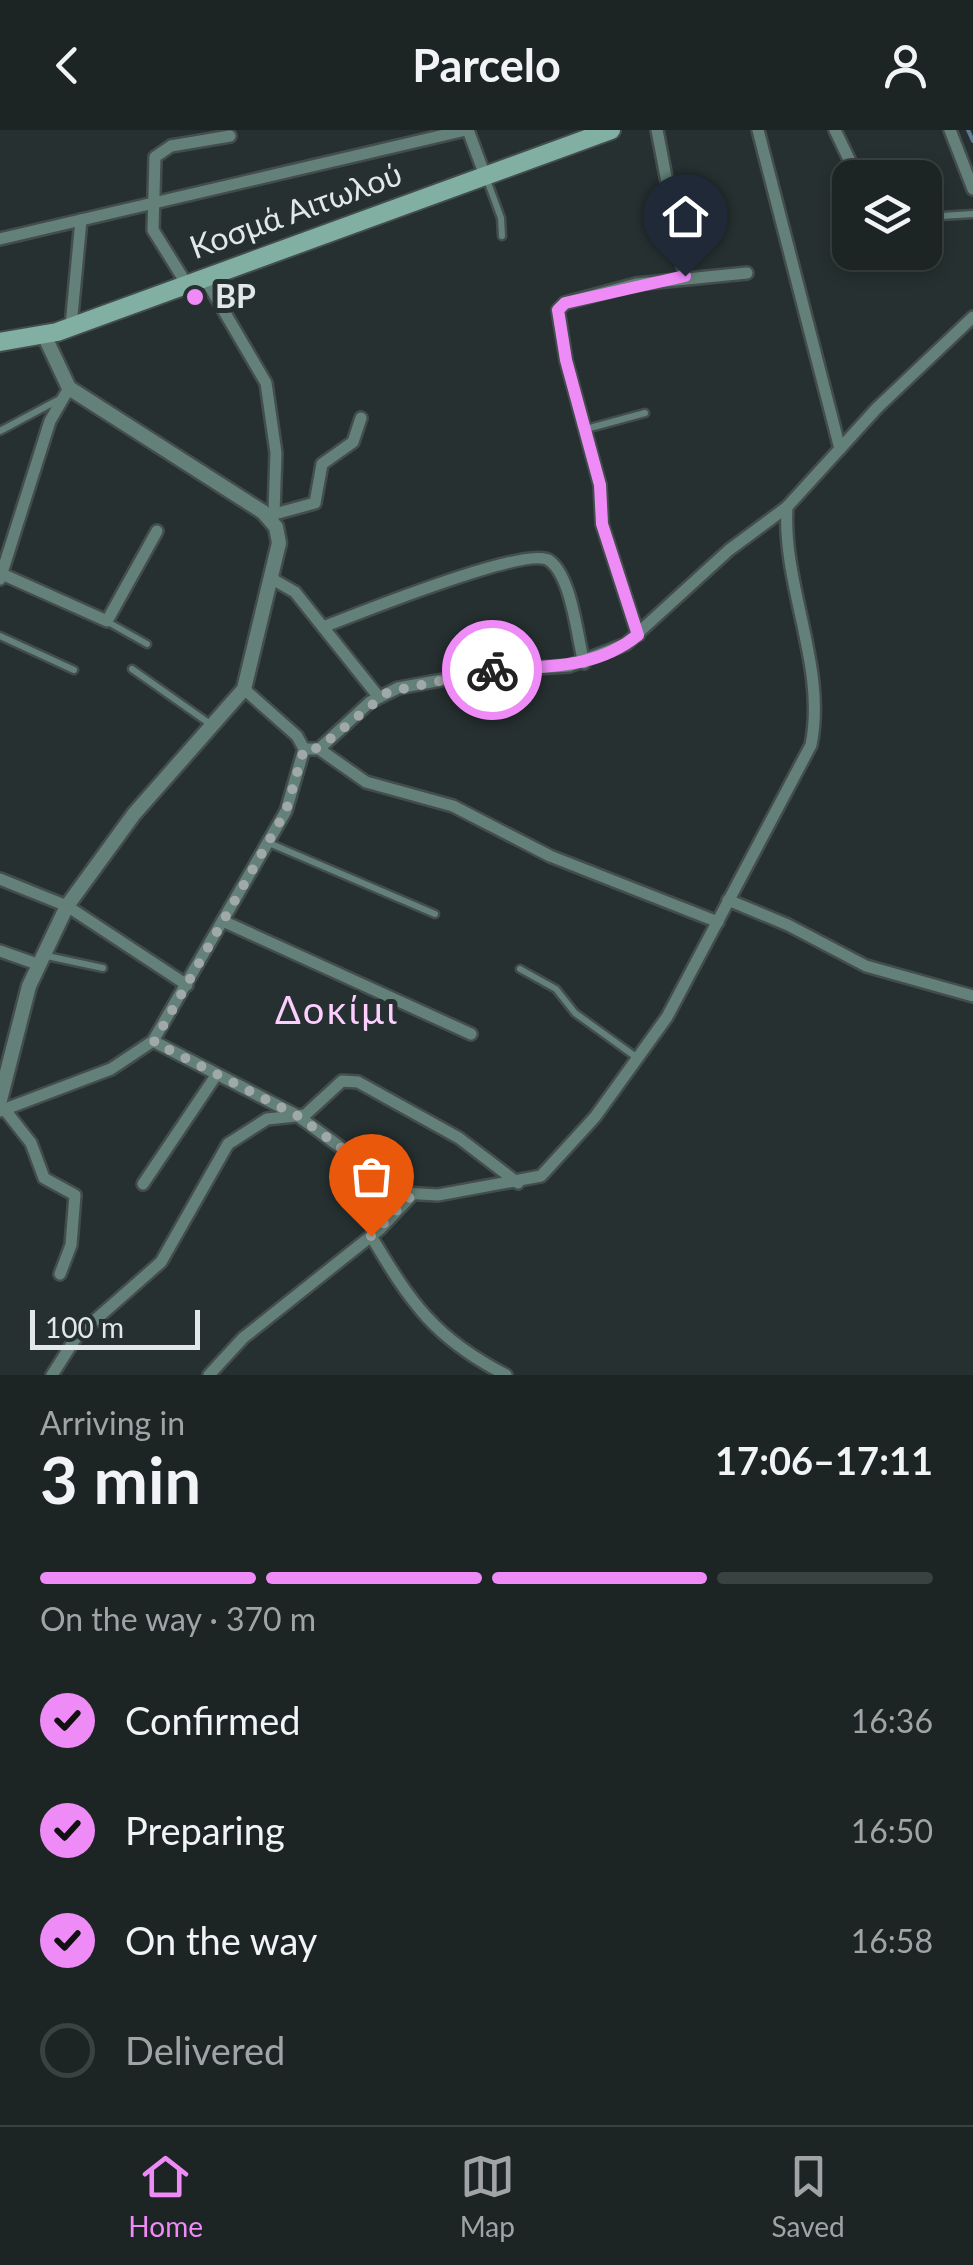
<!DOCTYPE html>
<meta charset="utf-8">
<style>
:root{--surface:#1c2424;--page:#293031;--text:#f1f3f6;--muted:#a0a4a6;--line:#3a4141;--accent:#ef8bf7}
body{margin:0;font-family:Lato,sans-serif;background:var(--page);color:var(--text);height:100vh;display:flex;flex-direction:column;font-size:38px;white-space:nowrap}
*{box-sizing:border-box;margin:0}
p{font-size:32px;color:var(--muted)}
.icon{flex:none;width:55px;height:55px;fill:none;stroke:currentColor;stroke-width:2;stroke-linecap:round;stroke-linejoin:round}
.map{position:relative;height:1245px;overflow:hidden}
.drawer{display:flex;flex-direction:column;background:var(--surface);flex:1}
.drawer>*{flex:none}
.controls{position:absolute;left:832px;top:30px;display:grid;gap:20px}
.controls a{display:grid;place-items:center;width:110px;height:110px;border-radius:20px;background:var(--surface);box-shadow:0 5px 15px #0003,0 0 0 2px var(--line);font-size:50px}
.scale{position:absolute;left:30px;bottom:25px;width:170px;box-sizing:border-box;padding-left:10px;border:5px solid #e2e8e8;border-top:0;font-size:28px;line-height:35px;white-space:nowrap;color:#e2e8e8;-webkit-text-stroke:8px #263030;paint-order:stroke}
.pin{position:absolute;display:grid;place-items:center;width:85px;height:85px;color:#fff;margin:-102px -42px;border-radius:50% 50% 50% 0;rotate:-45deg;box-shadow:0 0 10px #0007}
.pin .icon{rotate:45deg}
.courier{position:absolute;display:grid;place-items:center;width:100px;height:100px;margin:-50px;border:8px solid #ef8bf7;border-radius:50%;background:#fff;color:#222;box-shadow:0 2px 12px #0007}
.headline em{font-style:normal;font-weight:700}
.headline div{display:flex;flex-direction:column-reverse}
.headline{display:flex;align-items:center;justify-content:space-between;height:170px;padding:0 40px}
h1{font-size:65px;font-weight:700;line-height:75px}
.bar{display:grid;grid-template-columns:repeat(4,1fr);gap:15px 10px;align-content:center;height:120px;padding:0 40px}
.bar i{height:12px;border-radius:8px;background:var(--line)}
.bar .on{background:var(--accent)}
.bar p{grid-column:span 4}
ol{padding:0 40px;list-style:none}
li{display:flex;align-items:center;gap:30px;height:110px}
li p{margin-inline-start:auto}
li .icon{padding:10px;border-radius:50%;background:var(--accent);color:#111;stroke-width:4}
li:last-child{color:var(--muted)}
li i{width:55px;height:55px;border:5px solid var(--line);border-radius:50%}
header{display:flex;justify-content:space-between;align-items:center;height:130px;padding:0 40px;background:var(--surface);font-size:45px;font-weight:700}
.dock{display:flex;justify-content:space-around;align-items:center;height:140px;border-top:2px solid var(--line);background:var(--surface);font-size:28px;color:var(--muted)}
.dock a{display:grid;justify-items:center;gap:5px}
.dock .on{color:var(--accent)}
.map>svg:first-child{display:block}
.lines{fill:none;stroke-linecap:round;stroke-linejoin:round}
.stream{stroke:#5d7994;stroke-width:4}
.service-casing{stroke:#444d4d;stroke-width:11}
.minor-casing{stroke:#444d4d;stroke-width:16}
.tertiary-casing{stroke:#444d4d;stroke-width:19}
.secondary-casing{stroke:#444d4d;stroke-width:22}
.service{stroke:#648179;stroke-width:6}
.minor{stroke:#648179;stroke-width:11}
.tertiary{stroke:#648179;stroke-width:14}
.secondary{stroke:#81b0a3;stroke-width:18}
.done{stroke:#a0a8a8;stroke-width:10;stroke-dasharray:0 18}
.route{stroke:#ef8bf7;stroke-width:12}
.poi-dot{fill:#ef8bf7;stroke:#263030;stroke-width:4}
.labels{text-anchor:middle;stroke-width:10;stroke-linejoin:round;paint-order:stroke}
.street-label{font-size:32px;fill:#e2e8e8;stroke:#263030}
.poi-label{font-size:32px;font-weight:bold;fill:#e2e8e8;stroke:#263030;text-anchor:start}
.quarter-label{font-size:38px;letter-spacing:2.5px;fill:#fccfff;stroke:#263030}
</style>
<header><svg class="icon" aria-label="back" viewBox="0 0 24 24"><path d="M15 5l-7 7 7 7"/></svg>Parcelo<svg class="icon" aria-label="person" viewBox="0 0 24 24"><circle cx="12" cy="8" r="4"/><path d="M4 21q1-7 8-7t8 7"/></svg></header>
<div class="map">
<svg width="973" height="1245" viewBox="0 0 973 1245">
<rect width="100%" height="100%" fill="#263030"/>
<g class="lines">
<path class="stream" d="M968,0l5,11"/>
<g class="service-casing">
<g id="service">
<path d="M487,50l14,38 1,18"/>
<path d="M925,87l48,-3"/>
<path d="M586,299l59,-16"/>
<path d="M0,301l60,-32"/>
<path d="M108,492l39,22"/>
<path d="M0,506l74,34"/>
<path d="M132,539l81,57"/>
<path d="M269,713l166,71"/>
<path d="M47,826l56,12"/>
<path d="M520,839l36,20 19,24 61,44"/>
</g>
</g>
<g class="minor-casing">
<g id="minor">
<path d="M468,0l16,43"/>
<path d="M657,0l28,146"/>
<path d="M758,0l82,319"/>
<path d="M835,0l23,48"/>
<path d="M950,0l23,59"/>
<path d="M0,109l466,-109"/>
<path d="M204,147l62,106 10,70 -2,60"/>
<path d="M186,153l-33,-53 2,-73 16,-11 59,-10"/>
<path d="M71,196l10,-106"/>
<path d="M271,385l44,-12 7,-39 31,-22 8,-24"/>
<path d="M2,444l105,47 50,-90"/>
<path d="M0,449l50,-158 19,-33"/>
<path d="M274,450l21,12 83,104"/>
<path d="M323,497c32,-12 206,-83 227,-66 22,17 27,76 34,102"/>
<path d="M638,505l-36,-111 -2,-39 -34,-125 -8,-50 7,-7 71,-19 111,-11"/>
<path d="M304,619h15l51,-47 28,-14 99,-18 72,-4 57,-22 103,-94 58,-43 90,-99 96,-91"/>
<path d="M319,619l47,33 87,24 97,50 168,66"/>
<path d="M0,749l67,27 120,79"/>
<path d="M728,770l60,25 78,41 107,30"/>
<path d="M225,792l246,112"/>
<path d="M0,821l37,13"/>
<path d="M153,911l145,75 105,77 35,2 103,-19 54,-59 72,-100 144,-272c16,-78 -29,-159 -24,-238"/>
<path d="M5,980l26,33 13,35 31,17 -4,50 -11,29"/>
<path d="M0,981l111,-42 42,-28 133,-230 18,-62 -7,-13 -53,-47"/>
<path d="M143,1054l72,-107"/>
<path d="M371,1106c40,67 63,102 135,139"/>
<path d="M52,1245l25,-39 84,-74 67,-118 39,-25 38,-4 37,-34 16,1 101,56 59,45"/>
<path d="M209,1245l34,-37 137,-109 32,-34"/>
</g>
</g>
<g class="tertiary-casing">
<path id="tertiary" d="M0,970l29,-114 38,-80 67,-92 110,-125 35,-146 -3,-16 -13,-15 -194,-124 -25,-53"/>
</g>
<g class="secondary-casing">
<path id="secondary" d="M0,212l57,-10 554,-202"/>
</g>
<use href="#service" class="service"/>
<use href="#minor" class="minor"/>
<use href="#tertiary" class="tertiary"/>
<use href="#secondary" class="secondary"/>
</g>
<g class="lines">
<path class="done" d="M371,1106l41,-41 -13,-4 -101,-75 -144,-74 132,-231 18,-62 15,-1 69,-56 104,-22"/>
<path class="route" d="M492,540c53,-5 101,1 146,-35l-36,-111 -2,-39 -34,-125 -8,-50 7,-7 120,-27"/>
</g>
<circle class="poi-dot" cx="195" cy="167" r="10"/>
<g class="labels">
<g class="street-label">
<text transform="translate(296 81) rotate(-20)" y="11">Κοσμά Αιτωλού</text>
</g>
<g class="poi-label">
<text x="215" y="178">BP</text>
</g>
<g class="quarter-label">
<text x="337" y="894">Δοκίμι</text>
</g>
</g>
</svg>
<div class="controls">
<a><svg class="icon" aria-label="layers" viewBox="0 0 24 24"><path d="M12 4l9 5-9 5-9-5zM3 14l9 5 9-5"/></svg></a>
</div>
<div class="scale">100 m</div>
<div class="pin" style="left:371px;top:1106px;background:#ea580c"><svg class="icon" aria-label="bag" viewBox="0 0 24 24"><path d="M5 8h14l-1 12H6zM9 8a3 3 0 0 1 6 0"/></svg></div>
<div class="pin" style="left:685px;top:146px;background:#1f2937"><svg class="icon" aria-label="home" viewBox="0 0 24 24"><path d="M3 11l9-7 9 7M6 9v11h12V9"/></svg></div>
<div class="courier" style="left:492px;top:540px"><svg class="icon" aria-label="bike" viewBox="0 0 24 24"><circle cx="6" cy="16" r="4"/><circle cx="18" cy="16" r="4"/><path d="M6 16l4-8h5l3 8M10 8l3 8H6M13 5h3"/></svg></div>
</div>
<section class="drawer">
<div class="headline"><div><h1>3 min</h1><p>Arriving in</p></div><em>17:06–17:11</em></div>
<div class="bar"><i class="on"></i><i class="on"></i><i class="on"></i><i></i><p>On the way · 370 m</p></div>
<ol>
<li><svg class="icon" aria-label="check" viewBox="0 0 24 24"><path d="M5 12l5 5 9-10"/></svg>Confirmed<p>16:36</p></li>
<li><svg class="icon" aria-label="check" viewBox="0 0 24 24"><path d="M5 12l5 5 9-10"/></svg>Preparing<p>16:50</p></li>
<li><svg class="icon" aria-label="check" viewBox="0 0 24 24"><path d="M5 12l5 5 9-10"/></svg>On the way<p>16:58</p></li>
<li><i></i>Delivered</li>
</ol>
</section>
<nav class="dock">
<a class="on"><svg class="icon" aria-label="home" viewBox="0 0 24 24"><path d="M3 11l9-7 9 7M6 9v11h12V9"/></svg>Home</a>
<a><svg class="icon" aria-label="map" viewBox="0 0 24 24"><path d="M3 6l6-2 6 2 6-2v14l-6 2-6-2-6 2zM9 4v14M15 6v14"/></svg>Map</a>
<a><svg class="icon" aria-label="saved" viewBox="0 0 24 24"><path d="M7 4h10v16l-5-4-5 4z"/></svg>Saved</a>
</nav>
